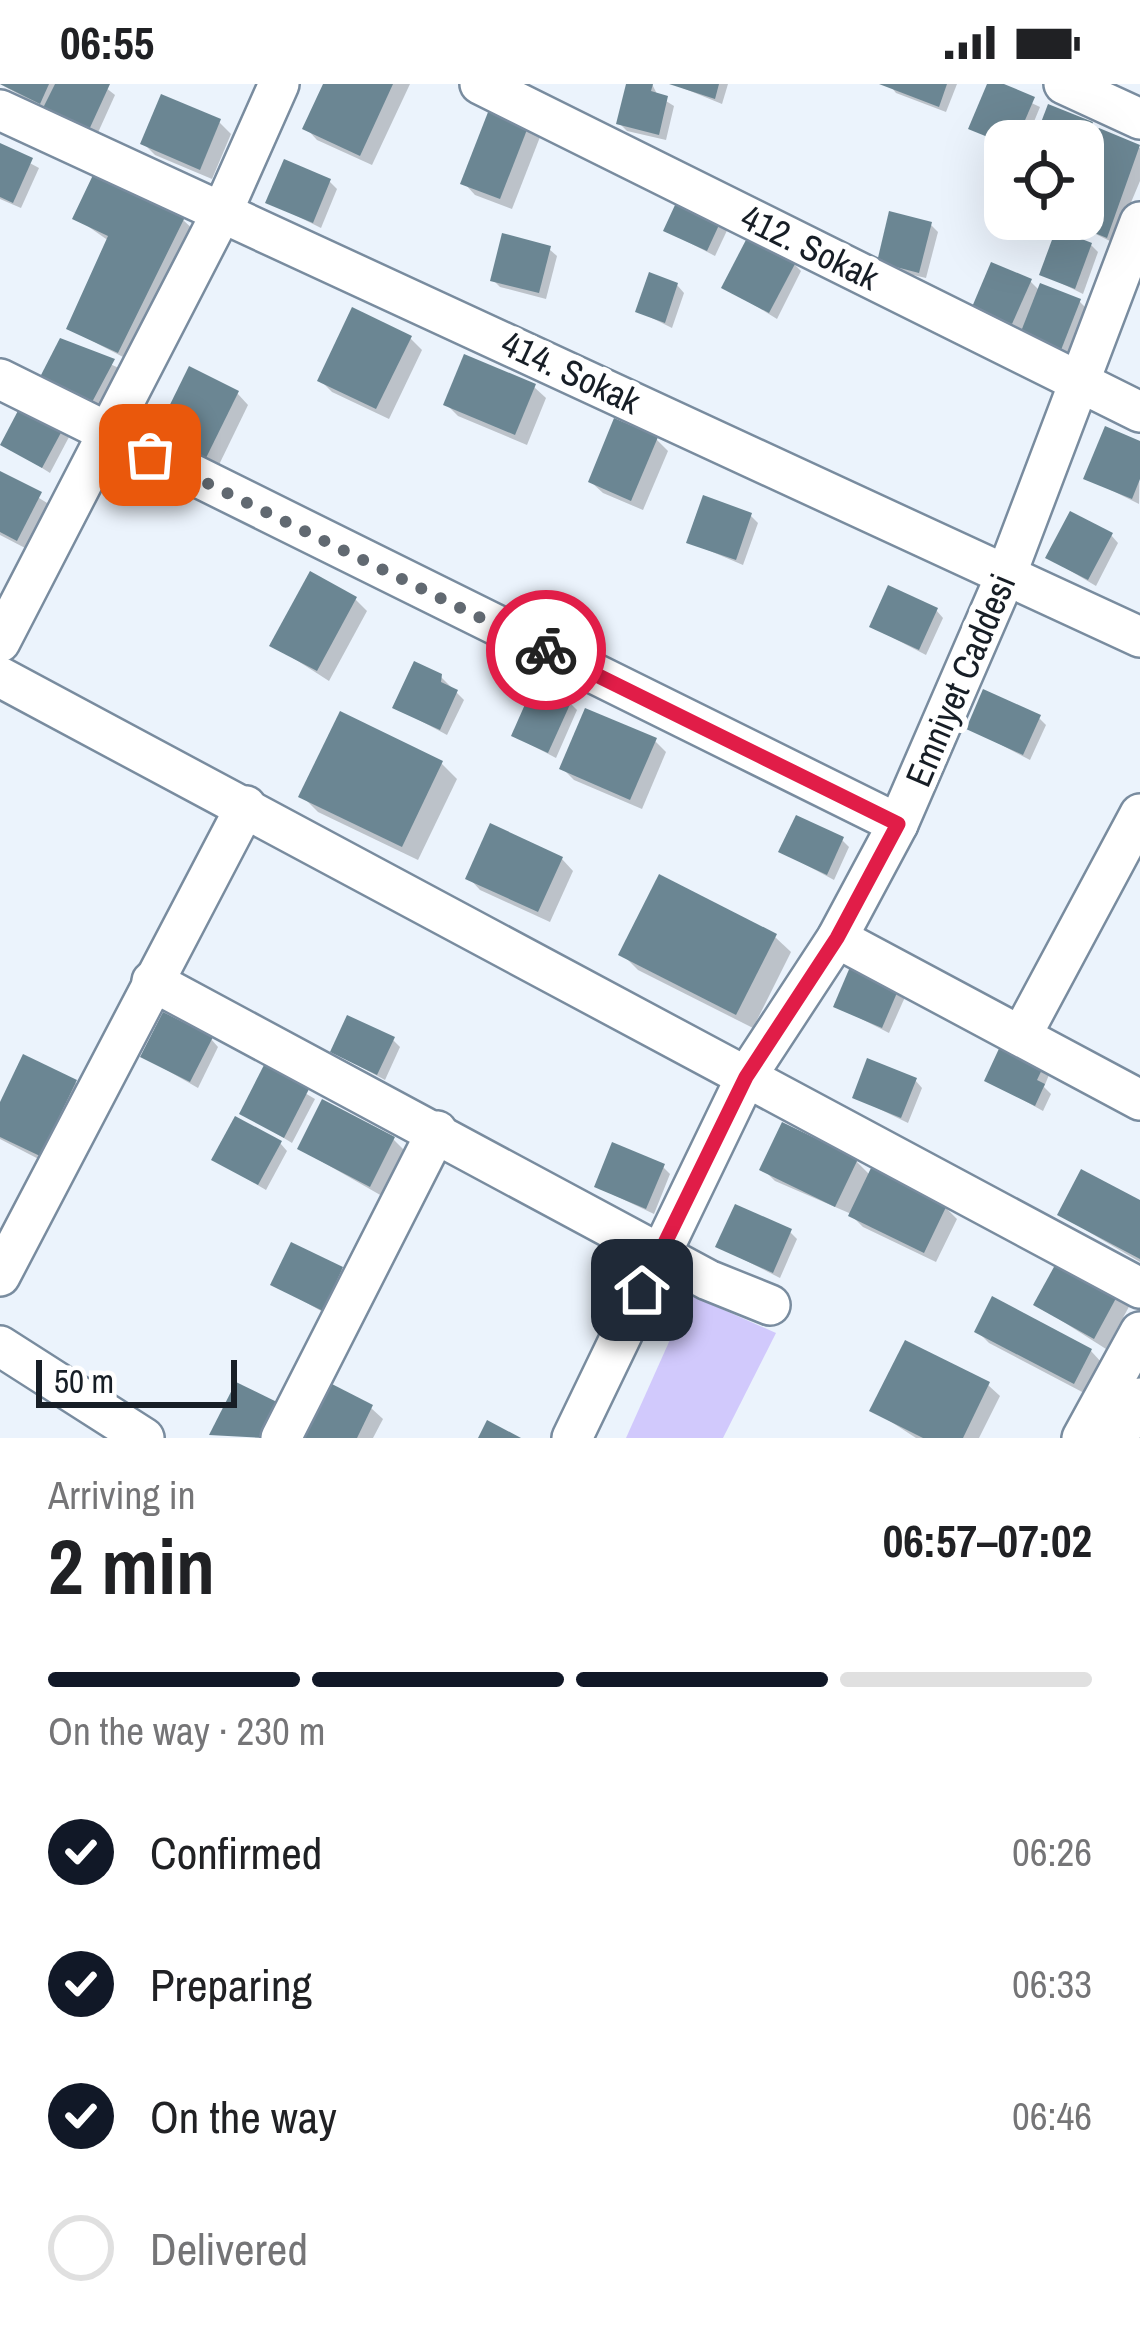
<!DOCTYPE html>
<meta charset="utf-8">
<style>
:root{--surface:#fff;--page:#f2f2f2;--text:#202124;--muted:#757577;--line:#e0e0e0;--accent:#111827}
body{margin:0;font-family:"Archivo Narrow",sans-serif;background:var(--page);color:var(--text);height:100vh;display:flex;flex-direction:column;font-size:45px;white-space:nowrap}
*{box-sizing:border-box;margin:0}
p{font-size:39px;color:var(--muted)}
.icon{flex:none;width:66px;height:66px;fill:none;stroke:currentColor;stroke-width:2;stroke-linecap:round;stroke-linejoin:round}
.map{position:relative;height:1354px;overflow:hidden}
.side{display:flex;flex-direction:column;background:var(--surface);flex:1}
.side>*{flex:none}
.tools{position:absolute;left:984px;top:36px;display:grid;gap:24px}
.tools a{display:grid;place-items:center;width:120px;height:120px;border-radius:24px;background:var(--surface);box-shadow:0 12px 48px #0002;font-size:60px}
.scale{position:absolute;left:36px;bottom:30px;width:201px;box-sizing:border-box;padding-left:12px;border:6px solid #171e26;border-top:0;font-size:33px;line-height:42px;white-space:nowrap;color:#171e26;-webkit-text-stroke:9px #fff;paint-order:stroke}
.pin{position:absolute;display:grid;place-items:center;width:102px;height:102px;color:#fff;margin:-51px;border-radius:24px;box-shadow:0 6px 18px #0006}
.courier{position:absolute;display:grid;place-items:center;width:120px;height:120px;margin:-60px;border:9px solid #e11d48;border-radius:50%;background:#fff;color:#222;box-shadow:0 3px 15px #0007}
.headline em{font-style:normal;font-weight:700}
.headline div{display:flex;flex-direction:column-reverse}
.headline{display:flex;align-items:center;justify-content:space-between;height:204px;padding:0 48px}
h1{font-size:78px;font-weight:700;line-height:90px}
.bar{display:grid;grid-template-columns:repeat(4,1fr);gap:18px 12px;align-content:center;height:144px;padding:0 48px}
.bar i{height:15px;border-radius:9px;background:var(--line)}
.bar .on{background:var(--accent)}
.bar p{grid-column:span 4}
ol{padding:0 48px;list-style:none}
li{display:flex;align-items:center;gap:36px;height:132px}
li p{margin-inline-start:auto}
li .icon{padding:12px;border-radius:50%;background:var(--accent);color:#fff;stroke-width:4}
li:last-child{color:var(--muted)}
li i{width:66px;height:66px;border:6px solid var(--line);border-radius:50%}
.status{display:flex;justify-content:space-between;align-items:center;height:84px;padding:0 60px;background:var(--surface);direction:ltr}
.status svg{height:33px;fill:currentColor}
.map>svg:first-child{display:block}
.green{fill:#d1c9fc}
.shadow{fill:#0003}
.building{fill:#6b8693}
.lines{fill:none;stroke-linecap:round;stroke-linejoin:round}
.minor-casing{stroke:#798c9f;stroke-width:44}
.minor{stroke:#fff;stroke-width:39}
.done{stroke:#616971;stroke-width:12;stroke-dasharray:0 21.6}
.route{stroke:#e11d48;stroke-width:15}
.labels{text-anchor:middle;stroke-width:12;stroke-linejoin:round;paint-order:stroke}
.street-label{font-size:36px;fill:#171e26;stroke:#fff}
</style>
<div class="status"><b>06:55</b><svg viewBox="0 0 49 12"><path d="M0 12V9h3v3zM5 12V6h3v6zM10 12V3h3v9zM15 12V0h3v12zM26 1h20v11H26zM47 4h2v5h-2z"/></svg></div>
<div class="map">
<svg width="1140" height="1354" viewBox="0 0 1140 1354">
<rect width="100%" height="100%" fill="#ebf3fc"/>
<path class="green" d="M690,1211l86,38 -53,105h-97z"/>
<g class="shadow">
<path d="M0,0h101l14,11 -19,42z"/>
<path d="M326,0h84l-38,81 -55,-25 -11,-12z"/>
<path d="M629,0h23l6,12 16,10 -8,34 -39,-9 -8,-8z"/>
<path d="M728,0l-6,20 -44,-18v-2z"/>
<path d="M889,0h68l-11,28 -50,-19z"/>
<path d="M991,0l49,23 -14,34h-21v5l-33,-18z"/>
<path d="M219,38l12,12 -19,45 -57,-24 -12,-12z"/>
<path d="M528,41l12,12 -28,72 -37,-14 -11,-12z"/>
<path d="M1092,41l48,23v33l-26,62 -49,-24h18v-78h-46z"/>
<path d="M0,63l39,21 -18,40 -21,-9z"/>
<path d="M330,98l7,7 -16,39 -52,-26z"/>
<path d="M76,134l107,2 12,11 -70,127 -56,-29 40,-88z"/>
<path d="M731,138l-16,34 -48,-25z"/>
<path d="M930,140l8,8 -12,46 -39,-9 -7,-8z"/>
<path d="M1091,161l7,7 -15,42 -40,-20z"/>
<path d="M549,165l8,7 -11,43 -46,-12 -7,-7z"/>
<path d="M794,180l7,7 -24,48 -52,-32z"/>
<path d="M1030,197l10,10 40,11 7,7 -19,46 -93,-49z"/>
<path d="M677,201l7,8 -12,35 -34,-17z"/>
<path d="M410,254l12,12 -33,69 -57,-27 -12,-12z"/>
<path d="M62,258l59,27 -22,40 -48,-25z"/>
<path d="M534,303l12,11 -19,47 -69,-29 -12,-12z"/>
<path d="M237,309l11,12 -33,68 -47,-23z"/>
<path d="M62,346l7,7 -19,36 -46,-29z"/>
<path d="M656,355l12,12 -25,59 -40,-17 -12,-11z"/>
<path d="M1140,360l-1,60 -52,-26z"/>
<path d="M0,390l52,32 -23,44 -29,-15z"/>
<path d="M750,431l8,8 -15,42 -54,-23z"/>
<path d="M1111,451l7,8 -22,43 -47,-28z"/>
<path d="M355,515l12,12 -38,70 -56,-36z"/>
<path d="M936,526l7,8 -17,37 -54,-28z"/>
<path d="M440,592l24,24 -17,35 -52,-28z"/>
<path d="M570,619l7,7 -21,48 -42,-22z"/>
<path d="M1039,634l7,7 -16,35 -61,-32z"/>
<path d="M655,657l11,11 -24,57 -68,-29 -12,-12z"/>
<path d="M441,679l16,16 -39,81 -100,-48 -16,-16z"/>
<path d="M842,756l7,7 -15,33 -52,-28z"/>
<path d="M562,775l11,12 -23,51 -70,-32 -11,-12z"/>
<path d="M775,853l16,15 -38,76 -115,-58 -16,-16z"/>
<path d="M898,906l7,7 -16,36 -53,-27z"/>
<path d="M211,955l7,8 -20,41 -54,-31z"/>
<path d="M393,956l7,7 -15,33 -52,-28z"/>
<path d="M1004,960l47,26 -7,17 7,7 -8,17 -56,-31z"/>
<path d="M266,986l49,29 -23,44 -49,-30z"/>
<path d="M915,996l7,8 -14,35 -53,-26z"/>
<path d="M76,999l11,11 -35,72 -52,-27v-30z"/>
<path d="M393,1055l12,12 -23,45 -82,-47z"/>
<path d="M280,1059l7,8 -21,39 -51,-30z"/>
<path d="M856,1077l15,15 74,31 12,12 -21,43 -73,-35 -14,-14 -74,-32 -12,-12z"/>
<path d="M663,1083l7,7 -16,40 -57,-27z"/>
<path d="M1140,1120v58l-80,-47z"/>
<path d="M790,1148l7,7 -17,39 -61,-31z"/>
<path d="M1061,1176l70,43 -25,46 -69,-44z"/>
<path d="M342,1186l7,7 -19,39 -57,-32z"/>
<path d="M977,1247l114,20 11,12 -16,31 -97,-51z"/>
<path d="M988,1301l12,11 -21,42h-63l-43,-28z"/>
<path d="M371,1324l12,11 -10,19h-70z"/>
</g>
<g class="building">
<path d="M0,0h49l-9,20z"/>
<path d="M55,0h55l-22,48 -46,-22z"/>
<path d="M323,0h70l-33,72 -58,-27z"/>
<path d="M626,0h27l-2,7 17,5 -9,39 -43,-11z"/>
<path d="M669,0h50l-4,15z"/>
<path d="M879,0h68l-8,23z"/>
<path d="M987,0h17l31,13 -19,44 -11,3 -37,-15z"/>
<path d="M161,10l60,25 -21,51 -60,-26z"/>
<path d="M1048,20l45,18 -7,19h-52z"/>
<path d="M490,23l40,15 -30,77 -40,-15z"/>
<path d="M1099,44l41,17 -33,93 -47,-19h23v-54z"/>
<path d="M0,59l33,15 -20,45 -13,-6z"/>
<path d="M284,75l47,20 -18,44 -48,-20z"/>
<path d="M93,91l92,42 -67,136 -52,-24 42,-93 -36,-17z"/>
<path d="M681,108l44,20 -18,39 -44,-20z"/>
<path d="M889,127l43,11 -13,51 -42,-11z"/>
<path d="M1056,145l36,14 -17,46 -36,-14z"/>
<path d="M502,149l49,13 -12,47 -49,-12z"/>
<path d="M748,152l48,26 -27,51 -48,-25z"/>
<path d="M991,178l41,17 -20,45 -40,-17z"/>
<path d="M649,188l29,11 -13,40 -30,-11z"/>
<path d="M1040,199l41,16 -20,51 -41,-16z"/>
<path d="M352,223l60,29 -36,73 -59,-28z"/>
<path d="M60,254l55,21 -24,45 -51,-27z"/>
<path d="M464,270l72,30 -21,51 -72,-30z"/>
<path d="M189,282l50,25 -36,73 -50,-25z"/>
<path d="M21,321l43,22 -22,41 -42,-23z"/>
<path d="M614,334l44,19 -27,64 -43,-19z"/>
<path d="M1105,342l35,15v38l-8,20 -49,-20z"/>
<path d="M0,387l42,21 -25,49 -17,-9z"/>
<path d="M703,411l49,18 -16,47 -50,-17z"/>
<path d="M1070,427l43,22 -25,47 -43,-22z"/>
<path d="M310,487l47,26 -40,74 -48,-25z"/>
<path d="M888,501l50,23 -19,42 -50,-23z"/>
<path d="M414,577l28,13 -1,8 17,8 -18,40 -48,-22z"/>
<path d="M534,600l38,16 -24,53 -37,-17z"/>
<path d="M983,605l58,26 -18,40 -57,-26z"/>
<path d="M585,624l72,30 -27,62 -71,-31z"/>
<path d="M340,627l103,50 -41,86 -104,-50z"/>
<path d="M796,731l48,22 -17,38 -49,-23z"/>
<path d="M490,739l73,34 -25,55 -73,-33z"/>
<path d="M659,790l118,60 -41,81 -118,-60z"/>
<path d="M850,883l49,21 -17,40 -49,-21z"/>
<path d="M163,928l50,25 -23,45 -50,-25z"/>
<path d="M347,931l48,22 -18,38 -47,-23z"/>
<path d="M1003,956l43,21 -9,19 8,4 -10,22 -51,-25z"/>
<path d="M23,970l54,26 -37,76 -40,-19v-35z"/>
<path d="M867,974l50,20 -16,40 -49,-20z"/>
<path d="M264,981l45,24 -25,49 -45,-24z"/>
<path d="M322,1015l73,38 -25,50 -73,-38z"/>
<path d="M235,1032l47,25 -24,44 -47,-25z"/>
<path d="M782,1038l76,37 -23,48 -76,-37z"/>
<path d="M612,1058l53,22 -19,45 -52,-22z"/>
<path d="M871,1084l76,37 -23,48 -76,-37z"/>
<path d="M1081,1085l59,31v59l-83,-44z"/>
<path d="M735,1120l57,25 -19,44 -58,-26z"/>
<path d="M291,1158l52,25 -20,44 -53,-26z"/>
<path d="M1060,1172l61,33 -27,50 -61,-34z"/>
<path d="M992,1212l100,53 -18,35 -100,-52z"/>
<path d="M905,1256l85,42 -27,56h-40l-54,-27z"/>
<path d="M236,1298l45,22 -17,34 -55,-3z"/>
<path d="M328,1298l45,23 -16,33h-58z"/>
<path d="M487,1336l34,18h-43z"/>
</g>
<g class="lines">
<g class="minor-casing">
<g id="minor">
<path d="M480,0l660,328"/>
<path d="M1064,0l76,35"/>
<path d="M0,26l1140,527"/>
<path d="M0,295l898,445"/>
<path d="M0,558l223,-432 56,-126"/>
<path d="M0,593l1140,611"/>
<path d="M837,854l303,162"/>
<path d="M152,897l556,299 62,25"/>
<path d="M1021,952l119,-222"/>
<path d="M0,1192l246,-470"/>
<path d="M0,1262l144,92"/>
<path d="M281,1354l156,-307"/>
<path d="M572,1354l174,-361 91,-139 61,-114 108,-249 134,-353"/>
<path d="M1082,1354l58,-106"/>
<path d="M1117,1354l23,-40"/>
</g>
</g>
<use href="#minor" class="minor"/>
</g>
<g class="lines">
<path class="done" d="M150,371l396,195"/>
<path class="route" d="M546,566l352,174 -61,114 -91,139 -104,213"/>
</g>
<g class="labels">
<g class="street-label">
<text transform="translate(810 163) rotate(26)" y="13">412. Sokak</text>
<text transform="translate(571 288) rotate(25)" y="13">414. Sokak</text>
<text transform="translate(960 596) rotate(-67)" y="13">Emniyet Caddesi</text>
</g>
</g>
</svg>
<div class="tools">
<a><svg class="icon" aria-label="locate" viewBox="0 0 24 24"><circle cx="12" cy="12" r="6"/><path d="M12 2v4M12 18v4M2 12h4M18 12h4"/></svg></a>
</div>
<div class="scale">50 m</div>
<div class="pin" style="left:150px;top:371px;background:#ea580c"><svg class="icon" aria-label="bag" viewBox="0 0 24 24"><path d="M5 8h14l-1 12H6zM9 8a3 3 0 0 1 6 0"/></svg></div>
<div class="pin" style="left:642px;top:1206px;background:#1f2937"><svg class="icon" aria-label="home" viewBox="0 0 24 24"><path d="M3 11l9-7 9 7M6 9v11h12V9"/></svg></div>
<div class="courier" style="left:546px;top:566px"><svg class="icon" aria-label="bike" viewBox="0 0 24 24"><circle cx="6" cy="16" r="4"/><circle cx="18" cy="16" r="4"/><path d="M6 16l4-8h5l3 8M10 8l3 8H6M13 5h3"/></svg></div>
</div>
<section class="side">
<div class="headline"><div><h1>2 min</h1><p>Arriving in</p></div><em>06:57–07:02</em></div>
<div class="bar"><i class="on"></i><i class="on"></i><i class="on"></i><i></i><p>On the way · 230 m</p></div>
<ol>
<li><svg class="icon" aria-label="check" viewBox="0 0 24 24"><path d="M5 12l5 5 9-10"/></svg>Confirmed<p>06:26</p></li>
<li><svg class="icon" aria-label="check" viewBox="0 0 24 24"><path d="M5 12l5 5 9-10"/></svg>Preparing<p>06:33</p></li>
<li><svg class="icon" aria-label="check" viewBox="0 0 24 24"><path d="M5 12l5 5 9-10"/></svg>On the way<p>06:46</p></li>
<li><i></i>Delivered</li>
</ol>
</section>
